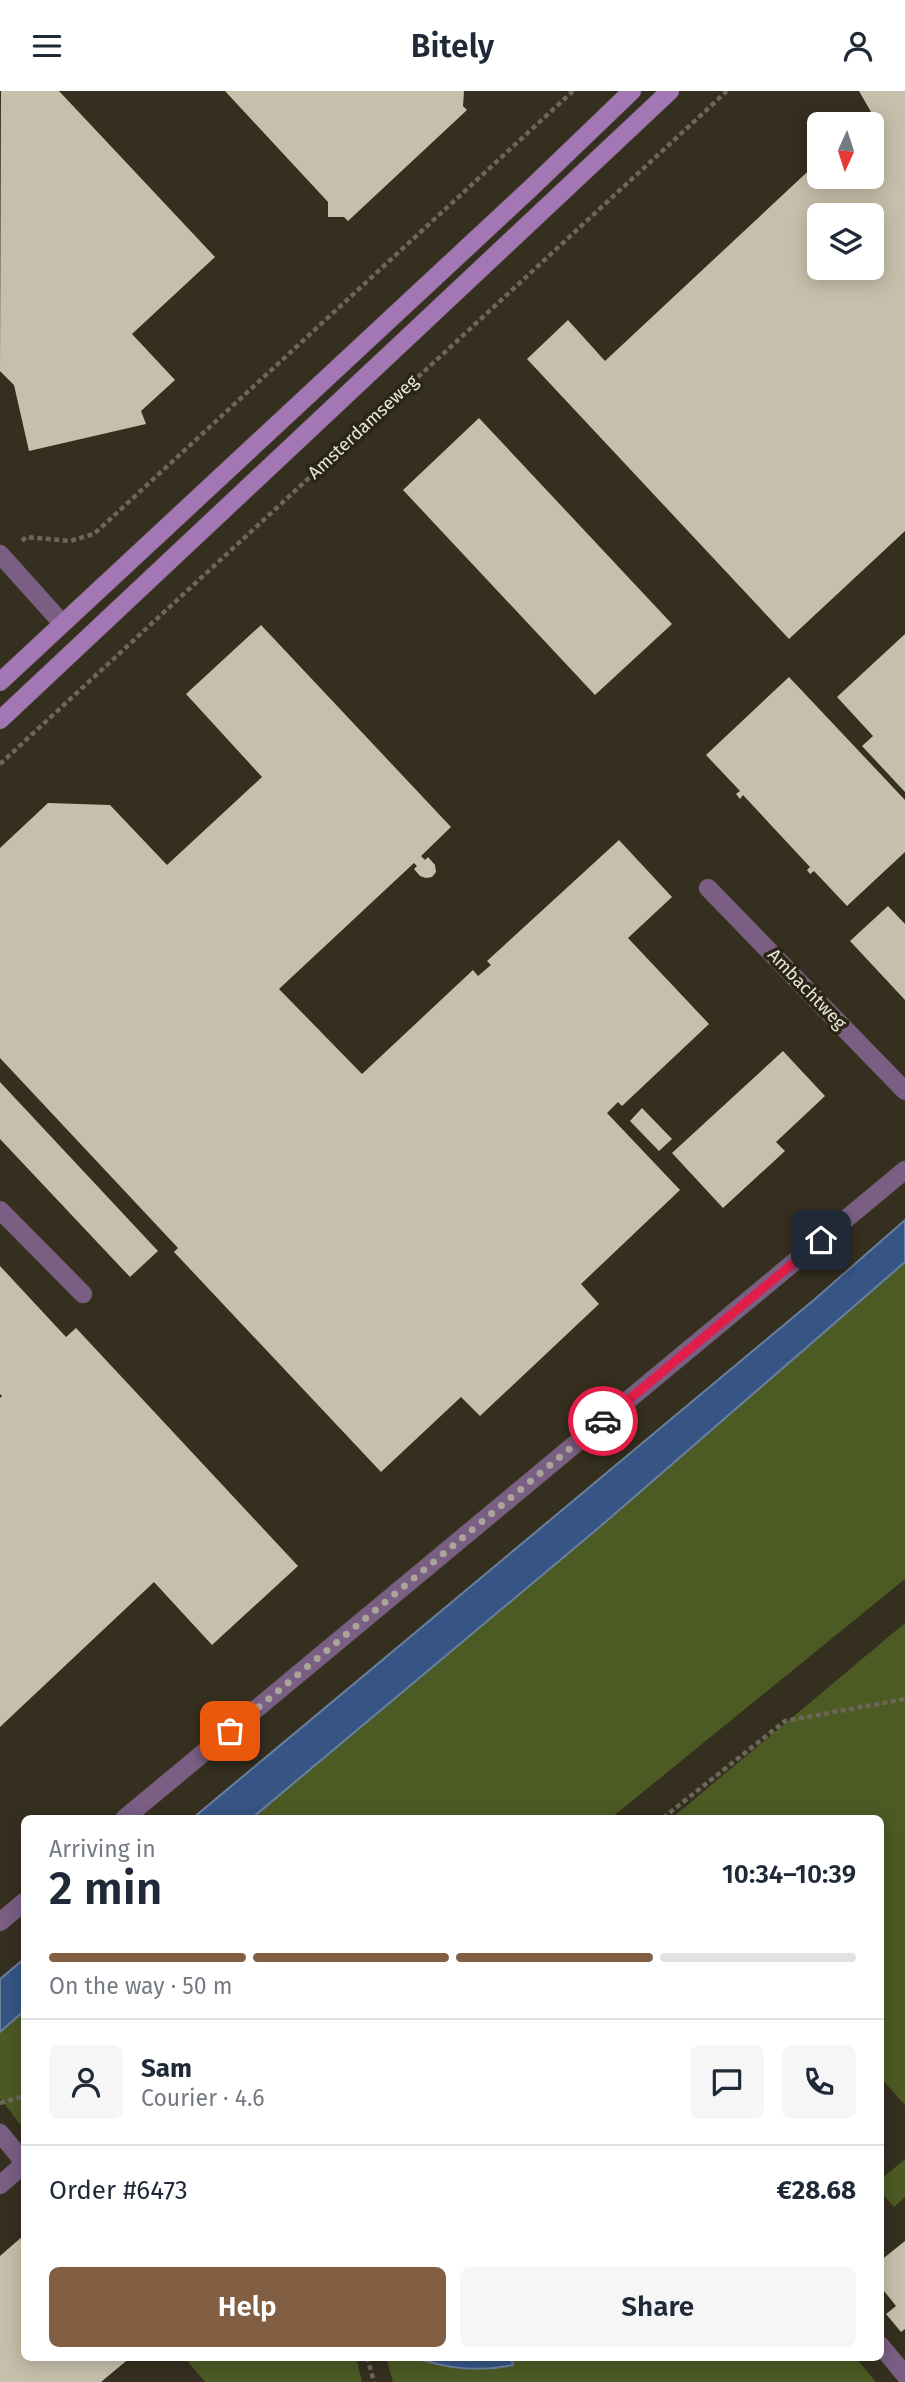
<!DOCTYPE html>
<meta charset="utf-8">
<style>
:root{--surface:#fff;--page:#f6f6f7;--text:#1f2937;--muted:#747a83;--line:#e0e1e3;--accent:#825e42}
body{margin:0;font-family:"Fira Sans",sans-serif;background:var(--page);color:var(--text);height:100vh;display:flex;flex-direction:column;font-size:26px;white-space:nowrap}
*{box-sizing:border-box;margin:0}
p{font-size:23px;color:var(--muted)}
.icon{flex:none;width:38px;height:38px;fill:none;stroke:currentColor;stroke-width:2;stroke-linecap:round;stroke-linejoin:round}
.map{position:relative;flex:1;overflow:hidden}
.side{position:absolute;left:21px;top:1724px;width:863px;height:546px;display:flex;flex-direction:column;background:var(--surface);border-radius:10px;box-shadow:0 4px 18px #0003}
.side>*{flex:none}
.needle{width:46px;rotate:183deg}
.buttons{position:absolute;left:807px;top:21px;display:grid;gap:14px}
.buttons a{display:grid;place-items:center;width:77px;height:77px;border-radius:10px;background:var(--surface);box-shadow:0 4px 18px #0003;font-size:35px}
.pin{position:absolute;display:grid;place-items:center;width:60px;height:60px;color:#fff;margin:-30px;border-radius:14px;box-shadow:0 4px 10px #0006}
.courier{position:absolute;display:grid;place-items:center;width:70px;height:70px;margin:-35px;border:5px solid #e11d48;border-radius:50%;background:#fff;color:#222;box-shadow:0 2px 9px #0007}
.head em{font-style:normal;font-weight:600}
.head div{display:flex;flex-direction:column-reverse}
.head{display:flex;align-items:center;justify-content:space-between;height:119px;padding:0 28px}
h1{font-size:46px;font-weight:600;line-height:52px}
.bar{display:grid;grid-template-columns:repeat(4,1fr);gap:10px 7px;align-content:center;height:84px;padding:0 28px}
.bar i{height:9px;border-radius:5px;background:var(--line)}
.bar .current{background:var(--accent)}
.bar p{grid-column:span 4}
.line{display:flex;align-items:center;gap:18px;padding:0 28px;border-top:2px solid var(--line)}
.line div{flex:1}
.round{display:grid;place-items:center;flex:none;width:74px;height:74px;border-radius:10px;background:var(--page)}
.primary-button{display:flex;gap:14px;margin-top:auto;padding:14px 28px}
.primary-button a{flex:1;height:80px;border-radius:10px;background:var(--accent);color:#fff;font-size:28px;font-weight:600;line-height:80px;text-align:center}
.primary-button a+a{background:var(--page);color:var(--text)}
header{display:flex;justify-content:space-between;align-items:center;height:91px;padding:0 28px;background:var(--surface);font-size:32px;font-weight:600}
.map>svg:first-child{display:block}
.green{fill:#4c5a24}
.water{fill:#365585;stroke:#6b809e;stroke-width:2}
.building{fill:#c6bfab;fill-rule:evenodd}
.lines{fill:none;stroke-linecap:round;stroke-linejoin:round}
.lane-casing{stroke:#524c3d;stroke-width:19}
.street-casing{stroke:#524c3d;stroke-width:19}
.secondary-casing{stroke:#524c3d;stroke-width:19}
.path{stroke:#6c6759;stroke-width:4.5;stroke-dasharray:5 3.5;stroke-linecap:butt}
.lane{stroke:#7a5e84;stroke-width:18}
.street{stroke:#7a5e84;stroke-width:18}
.secondary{stroke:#a377b3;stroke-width:18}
.done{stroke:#a9a599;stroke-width:7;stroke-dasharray:0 12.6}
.route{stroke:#e11d48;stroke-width:9}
.labels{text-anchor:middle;stroke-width:7;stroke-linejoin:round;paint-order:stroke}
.street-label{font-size:18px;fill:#e8e5da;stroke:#2b2515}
</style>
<header><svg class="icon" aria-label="menu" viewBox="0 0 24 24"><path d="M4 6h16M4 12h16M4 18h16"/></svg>Bitely<svg class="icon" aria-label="person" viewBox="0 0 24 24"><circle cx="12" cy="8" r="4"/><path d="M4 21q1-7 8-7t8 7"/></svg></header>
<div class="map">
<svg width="905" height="2291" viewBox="0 0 905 2291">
<rect width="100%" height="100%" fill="#352f1f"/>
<g class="green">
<path d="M905,1146v342l-294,239h-392z"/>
<path d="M905,1532v482l-25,-28v-259h-208z"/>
<path d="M24,1889v149l-24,-31v-97z"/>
<path d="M905,2068v38l-11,10 -14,-16v-11z"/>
<path d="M184,2266h172l6,25h-157z"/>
<path d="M386,2266h29l10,4 42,7h31l14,-3 -1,-8h344l21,25h-483z"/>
</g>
<g class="water">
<path d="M905,1129v42l-303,263 -350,293h-59l622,-519z"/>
<path d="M24,1868v52l-24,21v-53z"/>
<path d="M415,2266h96l2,8c-31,7 -69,4 -98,-8z"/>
</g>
<g class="building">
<path d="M1,0h58l156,166 -83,77 43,46 -34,31 5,13 -117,27 -15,-66 -14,-14z"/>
<path d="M225,0h239l-1,15 4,4 -119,111 -4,-4h-16v-15z"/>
<path d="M859,0h46v440l-116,108 -262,-280 41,-39 37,41 214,-200v16h53v-53h-14l13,-12zM819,124h53v53h-53z"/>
<path d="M479,327l193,206 -77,71 -192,-205z"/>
<path d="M261,534l190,202 -30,29 4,4 3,-3 7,8 1,7 -4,5 -6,1 -6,-2 -6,-7 3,-3 -3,-3 -135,126 83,85 111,-104 5,6 13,-11 -4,-4 132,-121 53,57 -44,41 81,86 -87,82 -4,-4 -11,11 73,77 -99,94 18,20 -119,112 -19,-19 -80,75 -207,-220 4,-4 -178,-190v-210l48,-45 62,2 57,60 95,-88 -76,-83z"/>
<path d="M905,543v158l-43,-46 11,-10 -36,-39z"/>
<path d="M789,586l116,123v52l-58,54 -33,-35 -4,3 -3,-4 3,-3 -67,-72 -3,4 -4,-5 4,-3 -34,-36z"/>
<path d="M888,815l17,18v76l-55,-59z"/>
<path d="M783,960l42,45 -49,46 9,9 -62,57 -51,-55z"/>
<path d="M0,991l158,169 -28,26 -130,-138z"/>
<path d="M642,1017l30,31 -13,12 -29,-30z"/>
<path d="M0,1175l66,71 10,-9 222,238 -86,79 -58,-63 -154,145v-329l2,-2 -2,-2z"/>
<path d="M24,2144v122h107l-30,25h-101v-126z"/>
<path d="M905,2150v88l-4,3 -15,-18 10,-8 -12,-15 -4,2v-32z"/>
</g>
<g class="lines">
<g class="lane-casing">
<g id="lane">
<path d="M0,1119l83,84"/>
<path d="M0,2042l24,29"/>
<path d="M0,2094l24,-21"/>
<path d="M880,2254l25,30"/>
</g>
</g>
<g class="street-casing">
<g id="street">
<path d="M0,463l62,69"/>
<path d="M708,797l197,203"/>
<path d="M125,1727l780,-648"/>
<path d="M0,1831l24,-20"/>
</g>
</g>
<g class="secondary-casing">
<g id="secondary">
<path d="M0,591l531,-494 101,-97"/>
<path d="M0,629l670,-629"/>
</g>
</g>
<g class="path">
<path d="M22,450l4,-4 44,4 24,-7 479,-443"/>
<path d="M0,673l727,-673"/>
<path d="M663,1727l122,-97 120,-22"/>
<path d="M0,2012l24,-7"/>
<path d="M367,2266l7,25"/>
</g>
<use href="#lane" class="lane"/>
<use href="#street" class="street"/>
<use href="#secondary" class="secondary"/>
</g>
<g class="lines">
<path class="done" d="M230,1640l373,-310"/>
<path class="route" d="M603,1330l218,-181"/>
</g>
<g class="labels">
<g class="street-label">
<text transform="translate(363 336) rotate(-43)" y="6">Amsterdamseweg</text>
<text transform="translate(807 898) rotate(46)" y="6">Ambachtweg</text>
</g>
</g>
</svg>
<div class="buttons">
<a><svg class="needle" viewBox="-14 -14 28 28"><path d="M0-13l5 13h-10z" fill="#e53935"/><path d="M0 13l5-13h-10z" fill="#747a83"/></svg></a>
<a><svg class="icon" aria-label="layers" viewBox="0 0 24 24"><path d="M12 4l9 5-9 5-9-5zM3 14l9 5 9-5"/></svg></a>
</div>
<div class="pin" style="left:230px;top:1640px;background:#ea580c"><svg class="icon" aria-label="bag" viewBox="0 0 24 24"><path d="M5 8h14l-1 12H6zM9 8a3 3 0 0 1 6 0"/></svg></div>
<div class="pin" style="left:821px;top:1149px;background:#1f2937"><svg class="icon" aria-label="home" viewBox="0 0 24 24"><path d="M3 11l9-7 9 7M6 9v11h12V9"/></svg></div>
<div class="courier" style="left:603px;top:1330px"><svg class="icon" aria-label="car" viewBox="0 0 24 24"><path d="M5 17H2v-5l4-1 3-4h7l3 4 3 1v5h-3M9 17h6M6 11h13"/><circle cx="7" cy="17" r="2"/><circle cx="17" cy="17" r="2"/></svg></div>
<section class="side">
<div class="head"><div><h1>2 min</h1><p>Arriving in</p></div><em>10:34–10:39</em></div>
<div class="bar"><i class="current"></i><i class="current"></i><i class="current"></i><i></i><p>On the way · 50 m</p></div>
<div class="line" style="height:126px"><a class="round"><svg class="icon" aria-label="person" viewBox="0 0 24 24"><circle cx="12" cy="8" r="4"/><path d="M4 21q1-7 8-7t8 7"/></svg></a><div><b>Sam</b><p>Courier · 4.6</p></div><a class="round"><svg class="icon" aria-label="chat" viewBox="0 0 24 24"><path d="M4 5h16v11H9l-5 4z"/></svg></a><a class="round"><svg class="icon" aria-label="phone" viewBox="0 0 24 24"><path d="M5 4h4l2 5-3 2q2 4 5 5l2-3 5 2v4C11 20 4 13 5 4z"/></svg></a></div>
<div class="line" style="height:91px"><div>Order #6473</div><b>€28.68</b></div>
<div class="primary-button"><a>Help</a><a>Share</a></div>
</section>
</div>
